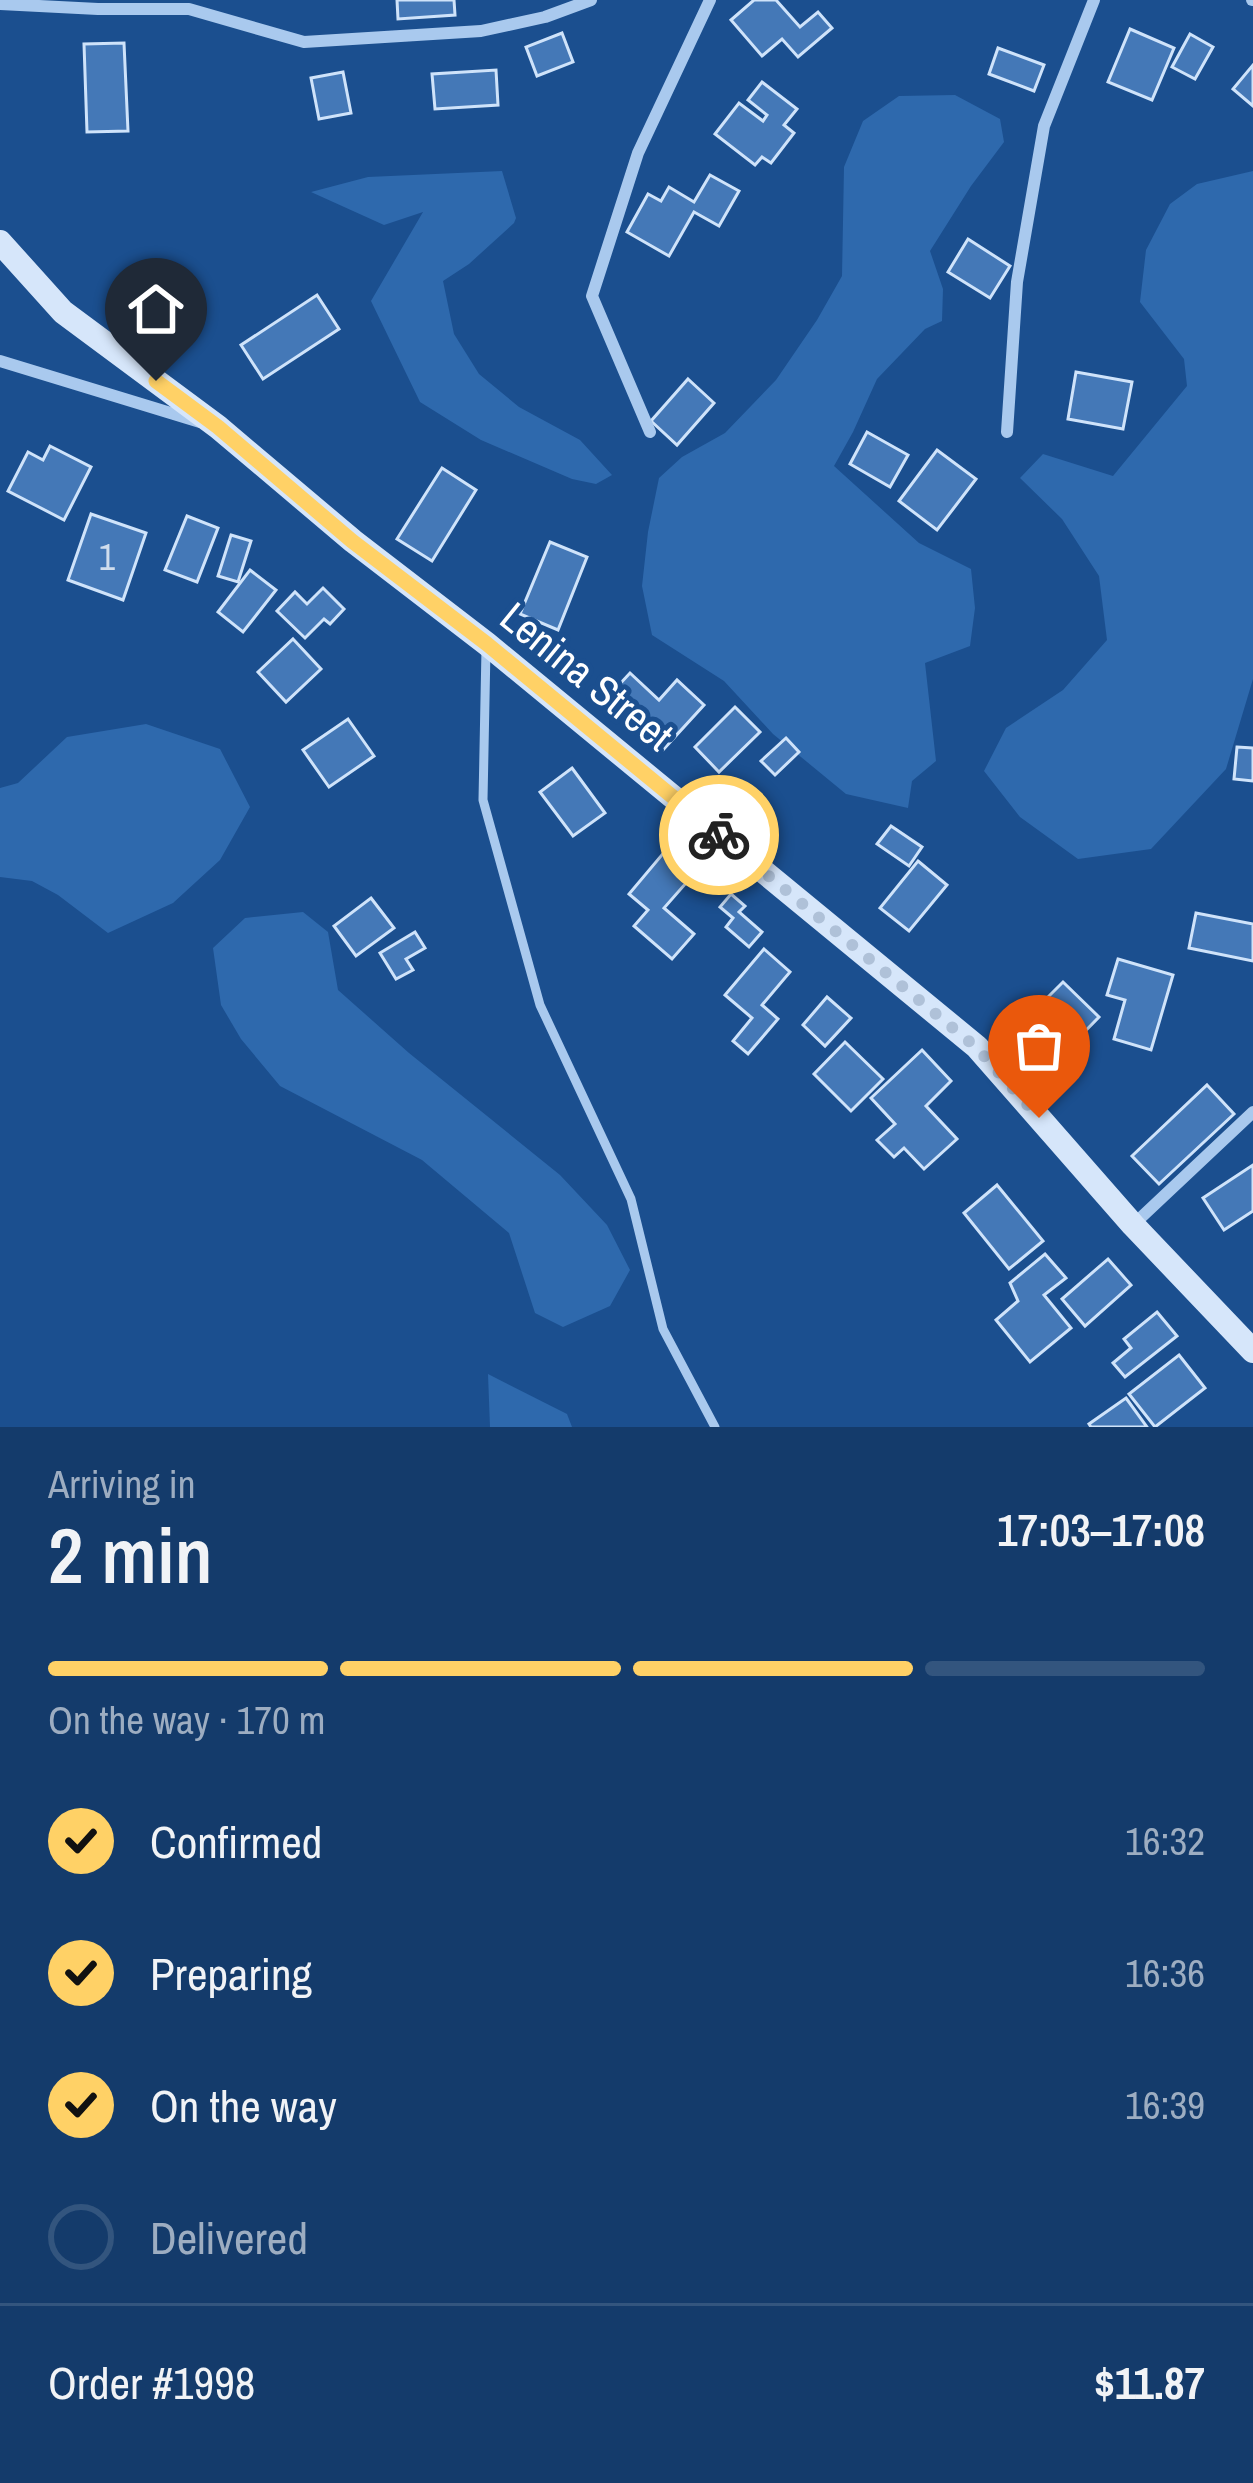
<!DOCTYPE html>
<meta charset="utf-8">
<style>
:root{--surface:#143b6b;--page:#1d4271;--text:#f1f3f6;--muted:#9dadc1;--line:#33557e;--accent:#ffd166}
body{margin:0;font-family:"Archivo Narrow",sans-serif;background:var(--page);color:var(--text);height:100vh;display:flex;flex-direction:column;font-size:45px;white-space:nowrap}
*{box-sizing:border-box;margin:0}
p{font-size:39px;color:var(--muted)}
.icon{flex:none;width:66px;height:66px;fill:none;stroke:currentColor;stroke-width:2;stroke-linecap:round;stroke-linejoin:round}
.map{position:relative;height:1427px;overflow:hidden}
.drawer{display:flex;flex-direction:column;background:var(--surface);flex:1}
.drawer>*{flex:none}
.pin{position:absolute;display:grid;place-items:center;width:102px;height:102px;color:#fff;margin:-123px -51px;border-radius:50% 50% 50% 0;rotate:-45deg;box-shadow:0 0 12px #0007}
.pin .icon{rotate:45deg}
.courier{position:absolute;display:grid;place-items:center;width:120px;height:120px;margin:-60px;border:9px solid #ffd166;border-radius:50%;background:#fff;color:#222;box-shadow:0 3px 15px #0007}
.summary em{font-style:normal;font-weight:600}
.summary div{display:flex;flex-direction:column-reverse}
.summary{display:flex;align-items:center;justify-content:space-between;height:204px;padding:0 48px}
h1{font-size:78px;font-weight:600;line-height:90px}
.bar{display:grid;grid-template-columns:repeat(4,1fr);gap:18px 12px;align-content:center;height:144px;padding:0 48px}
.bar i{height:15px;border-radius:9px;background:var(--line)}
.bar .selected{background:var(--accent)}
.bar p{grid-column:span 4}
.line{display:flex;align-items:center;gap:30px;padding:0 48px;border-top:3px solid var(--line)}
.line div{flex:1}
ol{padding:0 48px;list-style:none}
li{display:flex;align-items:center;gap:36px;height:132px}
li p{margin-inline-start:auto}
li .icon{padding:12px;border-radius:50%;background:var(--accent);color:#111;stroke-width:4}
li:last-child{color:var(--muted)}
li i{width:66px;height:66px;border:6px solid var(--line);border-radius:50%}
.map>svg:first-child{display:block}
.green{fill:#2e69ad}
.building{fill:#4478b7;stroke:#cfe3fa;stroke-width:3}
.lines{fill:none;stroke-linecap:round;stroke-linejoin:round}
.lane{stroke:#a9c9ee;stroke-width:9}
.street{stroke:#a9c9ee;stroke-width:12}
.secondary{stroke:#d6e6fa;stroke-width:24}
.done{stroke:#afc1d8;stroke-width:12;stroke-dasharray:0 21.6}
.route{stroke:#ffd166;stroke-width:15}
.labels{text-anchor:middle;stroke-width:10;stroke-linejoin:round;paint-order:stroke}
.number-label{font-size:36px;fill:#d0dded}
.street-label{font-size:42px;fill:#fff;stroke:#1b4f8f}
</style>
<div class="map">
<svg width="1253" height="1427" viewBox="0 0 1253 1427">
<rect width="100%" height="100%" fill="#1b4f8f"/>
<g class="green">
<path d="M955,95l45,24 4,23 -33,44 -41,65 13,38 -1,32 -17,8 -48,50 -24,53 -19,34 85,77 52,26 4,39 -5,38 -45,17 11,98 -24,20 -4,27 -62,-14 -73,-60 -49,-53 -72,-46 -10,-49 6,-54 11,-54 23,-21 43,-24 51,-53 41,-60 25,-44 2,-109 19,-46 36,-25z"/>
<path d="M502,171l14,47 -2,5 -45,41 -26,17 11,53 25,40 40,33 61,33 32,35 -16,9 -24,-5 -91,-39 -61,-38 -49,-101 52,-89 -39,13 -73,-33 57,-15z"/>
<path d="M1253,171v508l-27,90 -75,80 -73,10 -58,-42 -36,-46 22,-43 57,-38 44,-50 -8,-64 -37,-57 -42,-41 23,-24 70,22 74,-90 -3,-27 -44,-57 6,-52 24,-46 27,-20z"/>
<path d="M146,724l74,25 30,58 -30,53 -47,43 -65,30 -50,-38 -26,-14 -32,-4v-89l18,-5 49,-46z"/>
<path d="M303,912l25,20 10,58 71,63 151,122 47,50 23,45 -20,36 -47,21 -28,-14 -26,-80 -87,-73 -142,-74 -39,-47 -20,-34 -8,-57 32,-30z"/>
<path d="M488,1374l79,40 5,13h-82z"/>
</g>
<g class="building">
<path d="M397,0h57l1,15 -57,4z"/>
<path d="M754,0h22l24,27 18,-15 14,16 -34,29 -16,-18 -20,17 -31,-36z"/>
<path d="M1130,29l44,19 -22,52 -44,-18z"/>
<path d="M562,33l11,29 -36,14 -11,-29z"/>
<path d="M1190,34l23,13 -18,32 -23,-12z"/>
<path d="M124,43l4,88 -41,1 -3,-88z"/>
<path d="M998,48l46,17 -10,26 -45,-17z"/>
<path d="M1253,65v41l-20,-17z"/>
<path d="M496,70l2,35 -63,4 -3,-35z"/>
<path d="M343,72l8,41 -32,6 -8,-41z"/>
<path d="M762,82l35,27 -13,16 10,8 -23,30 -9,-6 -7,8 -40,-31 24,-31 24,18 4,-6 -19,-15z"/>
<path d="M710,175l29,16 -20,35 -25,-14 -25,44 -42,-24 21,-38 13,7 8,-14 25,15z"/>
<path d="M968,239l42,27 -20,32 -42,-26z"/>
<path d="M317,295l22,34 -76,50 -22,-34z"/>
<path d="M1076,372l56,10 -9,47 -55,-10z"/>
<path d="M688,379l26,24 -37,42 -26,-24z"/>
<path d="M867,432l41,23 -18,32 -40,-23z"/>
<path d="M50,446l41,21 -27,53 -56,-29 20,-39 15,8z"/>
<path d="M937,450l39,29 -39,51 -38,-29z"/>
<path d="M442,468l34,22 -44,71 -35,-22z"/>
<path d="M91,514l55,19 -23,67 -55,-20z"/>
<path d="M187,516l31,12 -21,54 -32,-12z"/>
<path d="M231,535l20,6 -13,41 -20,-6z"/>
<path d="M550,542l37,15 -29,73 -38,-16z"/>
<path d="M250,570l26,20 -33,42 -25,-20z"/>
<path d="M323,588l21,21 -14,15 -6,-5 -19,19 -28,-27 18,-19 12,12z"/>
<path d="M293,639l28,30 -35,33 -28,-30z"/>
<path d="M630,673l29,27 18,-20 27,25 -43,47 -56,-52z"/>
<path d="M735,707l25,25 -41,40 -24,-25z"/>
<path d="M348,719l26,37 -45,31 -26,-37z"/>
<path d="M786,738l13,14 -24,23 -14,-14z"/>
<path d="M1237,747l16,1v33l-19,-2z"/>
<path d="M572,768l33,45 -32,23 -33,-44z"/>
<path d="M891,826l31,21 -13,19 -32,-22z"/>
<path d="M666,850l28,24 -30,34 30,26 -22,25 -38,-33 14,-16 -19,-16z"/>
<path d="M918,861l29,24 -38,46 -29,-23z"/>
<path d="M731,894l14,12 -6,6 23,20 -13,15 -23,-20 7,-9 -13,-11z"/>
<path d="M371,898l23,30 -38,28 -22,-30z"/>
<path d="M1196,913l57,11v37l-64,-13z"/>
<path d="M415,932l10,16 -19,11 7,11 -17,9 -16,-26z"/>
<path d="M764,949l26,23 -28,33 16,14 -30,35 -15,-13 19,-23 -27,-23z"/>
<path d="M1118,959l55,16 -22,75 -37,-11 11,-39 -18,-5z"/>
<path d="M1063,982l36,35 -49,50 -36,-36z"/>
<path d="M827,997l24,21 -26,28 -22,-21z"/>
<path d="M845,1042l38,37 -32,32 -37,-37z"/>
<path d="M922,1050l29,31 -25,25 31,33 -33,30 -20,-21 -10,9 -17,-17 18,-16 -24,-26z"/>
<path d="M1207,1085l27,29 -75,70 -27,-28z"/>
<path d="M1253,1165v46l-29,19 -21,-32z"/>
<path d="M997,1185l46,56 -34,28 -45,-56z"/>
<path d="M1045,1254l21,24 -22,17 27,33 -41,34 -34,-42 22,-19 -8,-18z"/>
<path d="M1108,1259l23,26 -46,41 -23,-27z"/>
<path d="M1157,1312l20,24 -52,41 -12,-14 18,-15 -7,-9z"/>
<path d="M1179,1355l26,33 -50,39 -26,-33z"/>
<path d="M1126,1398l21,29h-56l-2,-3z"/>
</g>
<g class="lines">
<path class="lane" d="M486,649l-3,151 57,205 91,194 32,130 52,98"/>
<g class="street">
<path d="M1252,0h1"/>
<path d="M0,4l98,5h91l115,33 177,-11 64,-14 46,-17"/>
<path d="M0,361l200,61"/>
<path d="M650,432l-58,-136 46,-143 72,-153"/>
<path d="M1007,432l10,-150 27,-156 50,-126"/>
<path d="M1133,1225l120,-113"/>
</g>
<path class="secondary" d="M0,242l63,70 155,115 135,114 134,103 490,403 156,178 120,126"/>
</g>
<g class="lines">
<path class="done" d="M719,835l257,212 63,71"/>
<path class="route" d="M156,381l62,46 134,114 135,103 232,191"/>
</g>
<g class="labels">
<g class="number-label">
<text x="107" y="570">1</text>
</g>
<g class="street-label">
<text transform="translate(587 676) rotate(39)" y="15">Lenina Street</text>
</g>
</g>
</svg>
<div class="pin" style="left:1039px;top:1118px;background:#ea580c"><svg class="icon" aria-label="bag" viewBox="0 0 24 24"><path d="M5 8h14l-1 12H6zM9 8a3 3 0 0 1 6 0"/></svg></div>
<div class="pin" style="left:156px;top:381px;background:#1f2937"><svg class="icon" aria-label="home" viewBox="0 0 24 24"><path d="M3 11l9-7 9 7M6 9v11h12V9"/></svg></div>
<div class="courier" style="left:719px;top:835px"><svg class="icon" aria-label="bike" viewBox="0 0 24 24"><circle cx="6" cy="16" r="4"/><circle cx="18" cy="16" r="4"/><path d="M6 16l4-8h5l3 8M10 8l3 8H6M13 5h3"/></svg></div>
</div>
<section class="drawer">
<div class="summary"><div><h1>2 min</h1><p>Arriving in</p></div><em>17:03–17:08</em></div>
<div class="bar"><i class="selected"></i><i class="selected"></i><i class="selected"></i><i></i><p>On the way · 170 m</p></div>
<ol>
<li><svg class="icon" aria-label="check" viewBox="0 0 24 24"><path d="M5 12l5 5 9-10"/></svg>Confirmed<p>16:32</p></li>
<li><svg class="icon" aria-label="check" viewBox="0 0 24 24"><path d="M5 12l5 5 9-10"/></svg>Preparing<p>16:36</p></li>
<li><svg class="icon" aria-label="check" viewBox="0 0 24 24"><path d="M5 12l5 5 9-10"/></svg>On the way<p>16:39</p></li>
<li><i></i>Delivered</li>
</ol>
<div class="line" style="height:156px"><div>Order #1998</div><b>$11.87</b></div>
</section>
